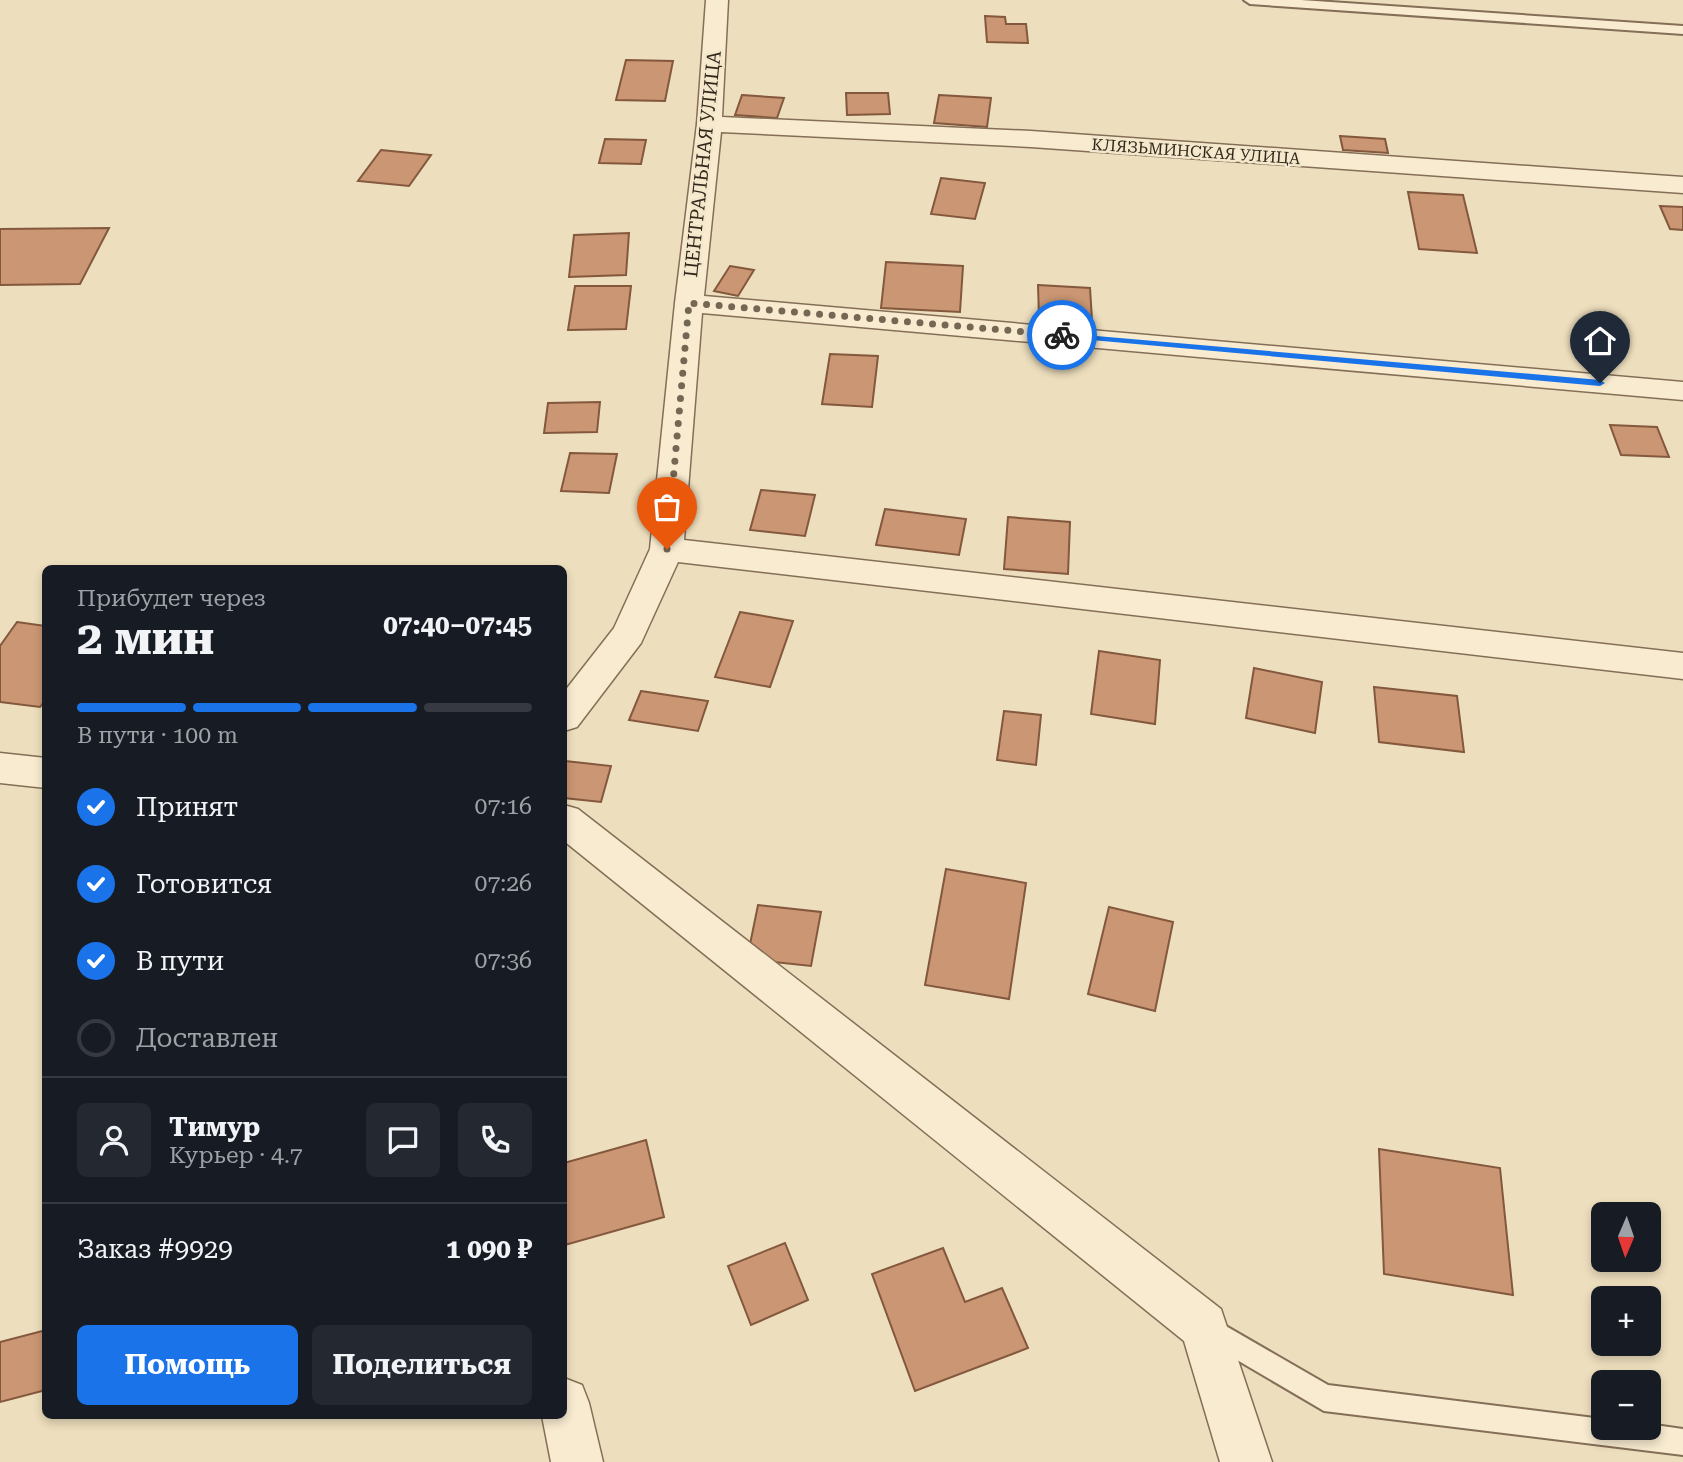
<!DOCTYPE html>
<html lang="ru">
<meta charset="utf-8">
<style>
:root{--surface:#171b24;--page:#242831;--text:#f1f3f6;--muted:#9ea1a6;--line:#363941;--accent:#1a73e8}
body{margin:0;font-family:"Roboto Serif",serif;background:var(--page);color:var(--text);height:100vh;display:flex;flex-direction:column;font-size:26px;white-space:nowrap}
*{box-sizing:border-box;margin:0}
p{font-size:23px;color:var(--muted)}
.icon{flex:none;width:38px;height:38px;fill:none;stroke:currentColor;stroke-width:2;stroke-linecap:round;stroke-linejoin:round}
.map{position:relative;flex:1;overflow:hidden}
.sheet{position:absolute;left:42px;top:565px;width:525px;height:854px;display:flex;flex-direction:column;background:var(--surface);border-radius:10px;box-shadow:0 4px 10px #0003}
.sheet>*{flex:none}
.needle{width:46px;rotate:182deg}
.controls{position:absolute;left:1591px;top:1202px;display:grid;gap:14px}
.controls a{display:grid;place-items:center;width:70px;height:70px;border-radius:10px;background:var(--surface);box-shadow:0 4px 10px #0003;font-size:35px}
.pin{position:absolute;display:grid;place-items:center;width:60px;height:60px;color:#fff;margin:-72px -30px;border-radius:50% 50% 50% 0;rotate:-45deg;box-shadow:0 0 7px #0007}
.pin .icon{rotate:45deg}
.courier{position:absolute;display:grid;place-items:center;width:70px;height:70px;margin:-35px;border:5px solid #1a73e8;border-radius:50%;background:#fff;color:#222;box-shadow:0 2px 9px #0007}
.summary em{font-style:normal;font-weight:700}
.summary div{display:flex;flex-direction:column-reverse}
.summary{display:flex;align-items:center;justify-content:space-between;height:119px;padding:0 35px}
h1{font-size:46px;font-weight:700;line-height:52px}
.bar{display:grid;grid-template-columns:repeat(4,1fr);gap:10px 7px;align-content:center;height:84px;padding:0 35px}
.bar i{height:9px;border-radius:5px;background:var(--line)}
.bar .selected{background:var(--accent)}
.bar p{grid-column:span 4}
.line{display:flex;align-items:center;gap:18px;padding:0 35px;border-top:2px solid var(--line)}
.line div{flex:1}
.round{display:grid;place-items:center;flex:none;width:74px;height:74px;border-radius:10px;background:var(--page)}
ol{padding:0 35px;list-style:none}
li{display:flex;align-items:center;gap:21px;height:77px}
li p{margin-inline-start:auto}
li .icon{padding:7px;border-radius:50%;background:var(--accent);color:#fff;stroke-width:4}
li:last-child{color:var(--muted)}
li i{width:38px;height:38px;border:4px solid var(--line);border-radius:50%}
.cta{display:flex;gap:14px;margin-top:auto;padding:14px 35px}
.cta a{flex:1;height:80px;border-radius:10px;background:var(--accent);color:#fff;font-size:28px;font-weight:700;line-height:80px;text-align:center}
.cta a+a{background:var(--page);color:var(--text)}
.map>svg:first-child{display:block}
.building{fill:#ca9673;stroke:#83583d;stroke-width:2}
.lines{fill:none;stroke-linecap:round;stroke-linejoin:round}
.service-casing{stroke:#846e57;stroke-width:4}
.minor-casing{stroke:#846e57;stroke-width:3}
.service{fill:#f8ebd0;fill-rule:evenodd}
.minor{fill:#f8ebd0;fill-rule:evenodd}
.route{fill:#1a73e8}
.done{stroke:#746754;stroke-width:7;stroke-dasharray:0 12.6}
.labels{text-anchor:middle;stroke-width:5;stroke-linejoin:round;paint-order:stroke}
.far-street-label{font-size:16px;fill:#33271b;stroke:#f4e8cc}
.street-label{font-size:19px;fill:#33271b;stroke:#f4e8cc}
</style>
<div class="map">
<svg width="1683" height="1462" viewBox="0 0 1683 1462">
<rect width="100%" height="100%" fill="#eddebd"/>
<g class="building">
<path d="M985,16l20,1 1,7h20l2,19 -41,-1z"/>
<path d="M626,60l47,1 -8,40 -49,-1z"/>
<path d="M846,93h42l2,21 -43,1z"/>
<path d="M742,95l42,3 -7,20 -42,-3z"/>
<path d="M939,95l52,3 -4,29 -53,-4z"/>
<path d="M1340,136l45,3 3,14 -45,-3z"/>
<path d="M605,139l41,1 -5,24 -42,-1z"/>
<path d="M381,150l50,5 -22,31 -51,-5z"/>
<path d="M941,178l44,5 -10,36 -44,-5z"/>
<path d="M1408,192l55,3 14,58 -58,-4z"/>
<path d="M1660,206l23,1v23l-13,-1z"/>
<path d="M109,228l-29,56 -80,1v-56z"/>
<path d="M629,233l-3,42 -57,2 5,-42z"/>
<path d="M886,262l77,4 -3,46 -79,-4z"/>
<path d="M730,266l24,4 -16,26 -24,-5z"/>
<path d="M1038,285l52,3 2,32 -53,-2z"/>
<path d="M575,286h56l-5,43 -58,1z"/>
<path d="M830,354l48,2 -6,51 -50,-3z"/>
<path d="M600,402l-3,30 -53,1 4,-30z"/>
<path d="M1610,425l47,2 12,30 -48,-2z"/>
<path d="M570,453l47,1 -8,39 -48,-2z"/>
<path d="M761,490l54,5 -10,41 -55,-6z"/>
<path d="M885,509l81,10 -7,36 -83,-10z"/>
<path d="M1008,517l62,5 -2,52 -64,-5z"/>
<path d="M740,612l53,9 -23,66 -55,-10z"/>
<path d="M17,622l29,4v73l-6,8 -40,-5v-56z"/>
<path d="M1099,651l61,9 -5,64 -64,-10z"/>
<path d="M1254,668l68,14 -7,51 -69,-15z"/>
<path d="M1374,687l83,9 7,56 -85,-10z"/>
<path d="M641,691l67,10 -10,30 -69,-11z"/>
<path d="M1004,711l37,4 -5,50 -39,-5z"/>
<path d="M565,761l46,5 -10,36 -37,-4z"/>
<path d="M946,869l80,14 -17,116 -84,-14z"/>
<path d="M758,905l63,7 -10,54 -64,-7z"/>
<path d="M1109,907l64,15 -18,89 -67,-17z"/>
<path d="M646,1140l18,77 -99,28 -1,-82z"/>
<path d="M1379,1149l121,19 13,127 -129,-21z"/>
<path d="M785,1243l23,57 -57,25 -23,-59z"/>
<path d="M943,1248l22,54 37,-14 26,60 -113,43 -43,-117z"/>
<path d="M46,1330v60l-46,12v-60z"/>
</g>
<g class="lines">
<g class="service-casing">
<g id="service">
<path d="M1244,0h57l382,26v8l-433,-30z"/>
<path d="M1212,1318l116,67 275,34v9h45v-4l35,5v26l-359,-44 -121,-71 -4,-9 4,-9z"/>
</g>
</g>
<g class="minor-casing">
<g id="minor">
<path d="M706,0h22l-6,117 309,14 652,46v16l-652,-46 -310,-15 -17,164 979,86v18l-981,-87 -18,227 999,113v26l-1005,-117 -37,81 -64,84 -13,4v-39l50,-64 36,-79 25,-246 22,-179z"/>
<path d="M0,753l46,5v30l-46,-5z"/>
<path d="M564,805l14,4 643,500 51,153h-52l-36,-121 -620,-500z"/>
<path d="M564,1378l18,7 7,18 14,59h-52l-9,-46h22z"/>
</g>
</g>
<use href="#service" class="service"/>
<use href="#minor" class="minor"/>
</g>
<path class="route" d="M1062,333l538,47 5,3 -5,3 -542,-49 -1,-2z"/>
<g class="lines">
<path class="done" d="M667,549l22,-246 373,32"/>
</g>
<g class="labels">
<g class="far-street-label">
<text transform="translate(1196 151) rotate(4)" y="6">КЛЯЗЬМИНСКАЯ УЛИЦА</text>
</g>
<g class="street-label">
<text transform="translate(702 164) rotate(-84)" y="7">ЦЕНТРАЛЬНАЯ УЛИЦА</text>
</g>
</g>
</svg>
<div class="controls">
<a><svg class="needle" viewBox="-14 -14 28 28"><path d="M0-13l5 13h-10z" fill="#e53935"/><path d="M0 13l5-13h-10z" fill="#9ea1a6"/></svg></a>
<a>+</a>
<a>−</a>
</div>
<div class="pin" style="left:667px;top:549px;background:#ea580c"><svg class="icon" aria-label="bag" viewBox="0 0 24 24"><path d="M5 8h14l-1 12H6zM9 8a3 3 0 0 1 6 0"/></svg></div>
<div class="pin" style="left:1600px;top:383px;background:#1f2937"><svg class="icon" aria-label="home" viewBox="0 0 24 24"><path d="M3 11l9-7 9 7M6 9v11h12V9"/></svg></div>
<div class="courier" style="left:1062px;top:335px"><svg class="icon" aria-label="bike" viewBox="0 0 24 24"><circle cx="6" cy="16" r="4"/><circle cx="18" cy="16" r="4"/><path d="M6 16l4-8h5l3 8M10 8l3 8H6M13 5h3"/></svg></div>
<section class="sheet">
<div class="summary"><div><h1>2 мин</h1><p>Прибудет через</p></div><em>07:40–07:45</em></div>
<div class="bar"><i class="selected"></i><i class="selected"></i><i class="selected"></i><i></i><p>В пути · 100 m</p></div>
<ol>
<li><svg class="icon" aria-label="check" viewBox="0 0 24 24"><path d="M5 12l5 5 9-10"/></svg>Принят<p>07:16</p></li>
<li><svg class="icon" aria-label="check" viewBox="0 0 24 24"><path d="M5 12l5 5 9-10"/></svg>Готовится<p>07:26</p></li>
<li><svg class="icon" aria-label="check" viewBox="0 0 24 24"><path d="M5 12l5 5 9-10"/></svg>В пути<p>07:36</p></li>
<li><i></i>Доставлен</li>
</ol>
<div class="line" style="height:126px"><a class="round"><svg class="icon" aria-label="person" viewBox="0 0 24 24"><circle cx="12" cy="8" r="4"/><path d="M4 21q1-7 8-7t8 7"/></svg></a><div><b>Тимур</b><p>Курьер · 4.7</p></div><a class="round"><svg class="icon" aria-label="chat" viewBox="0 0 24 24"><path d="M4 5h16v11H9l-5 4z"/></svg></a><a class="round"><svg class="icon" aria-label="phone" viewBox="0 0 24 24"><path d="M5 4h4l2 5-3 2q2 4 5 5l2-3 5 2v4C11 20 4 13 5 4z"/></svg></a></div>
<div class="line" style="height:91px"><div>Заказ #9929</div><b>1 090 ₽</b></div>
<div class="cta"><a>Помощь</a><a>Поделиться</a></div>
</section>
</div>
